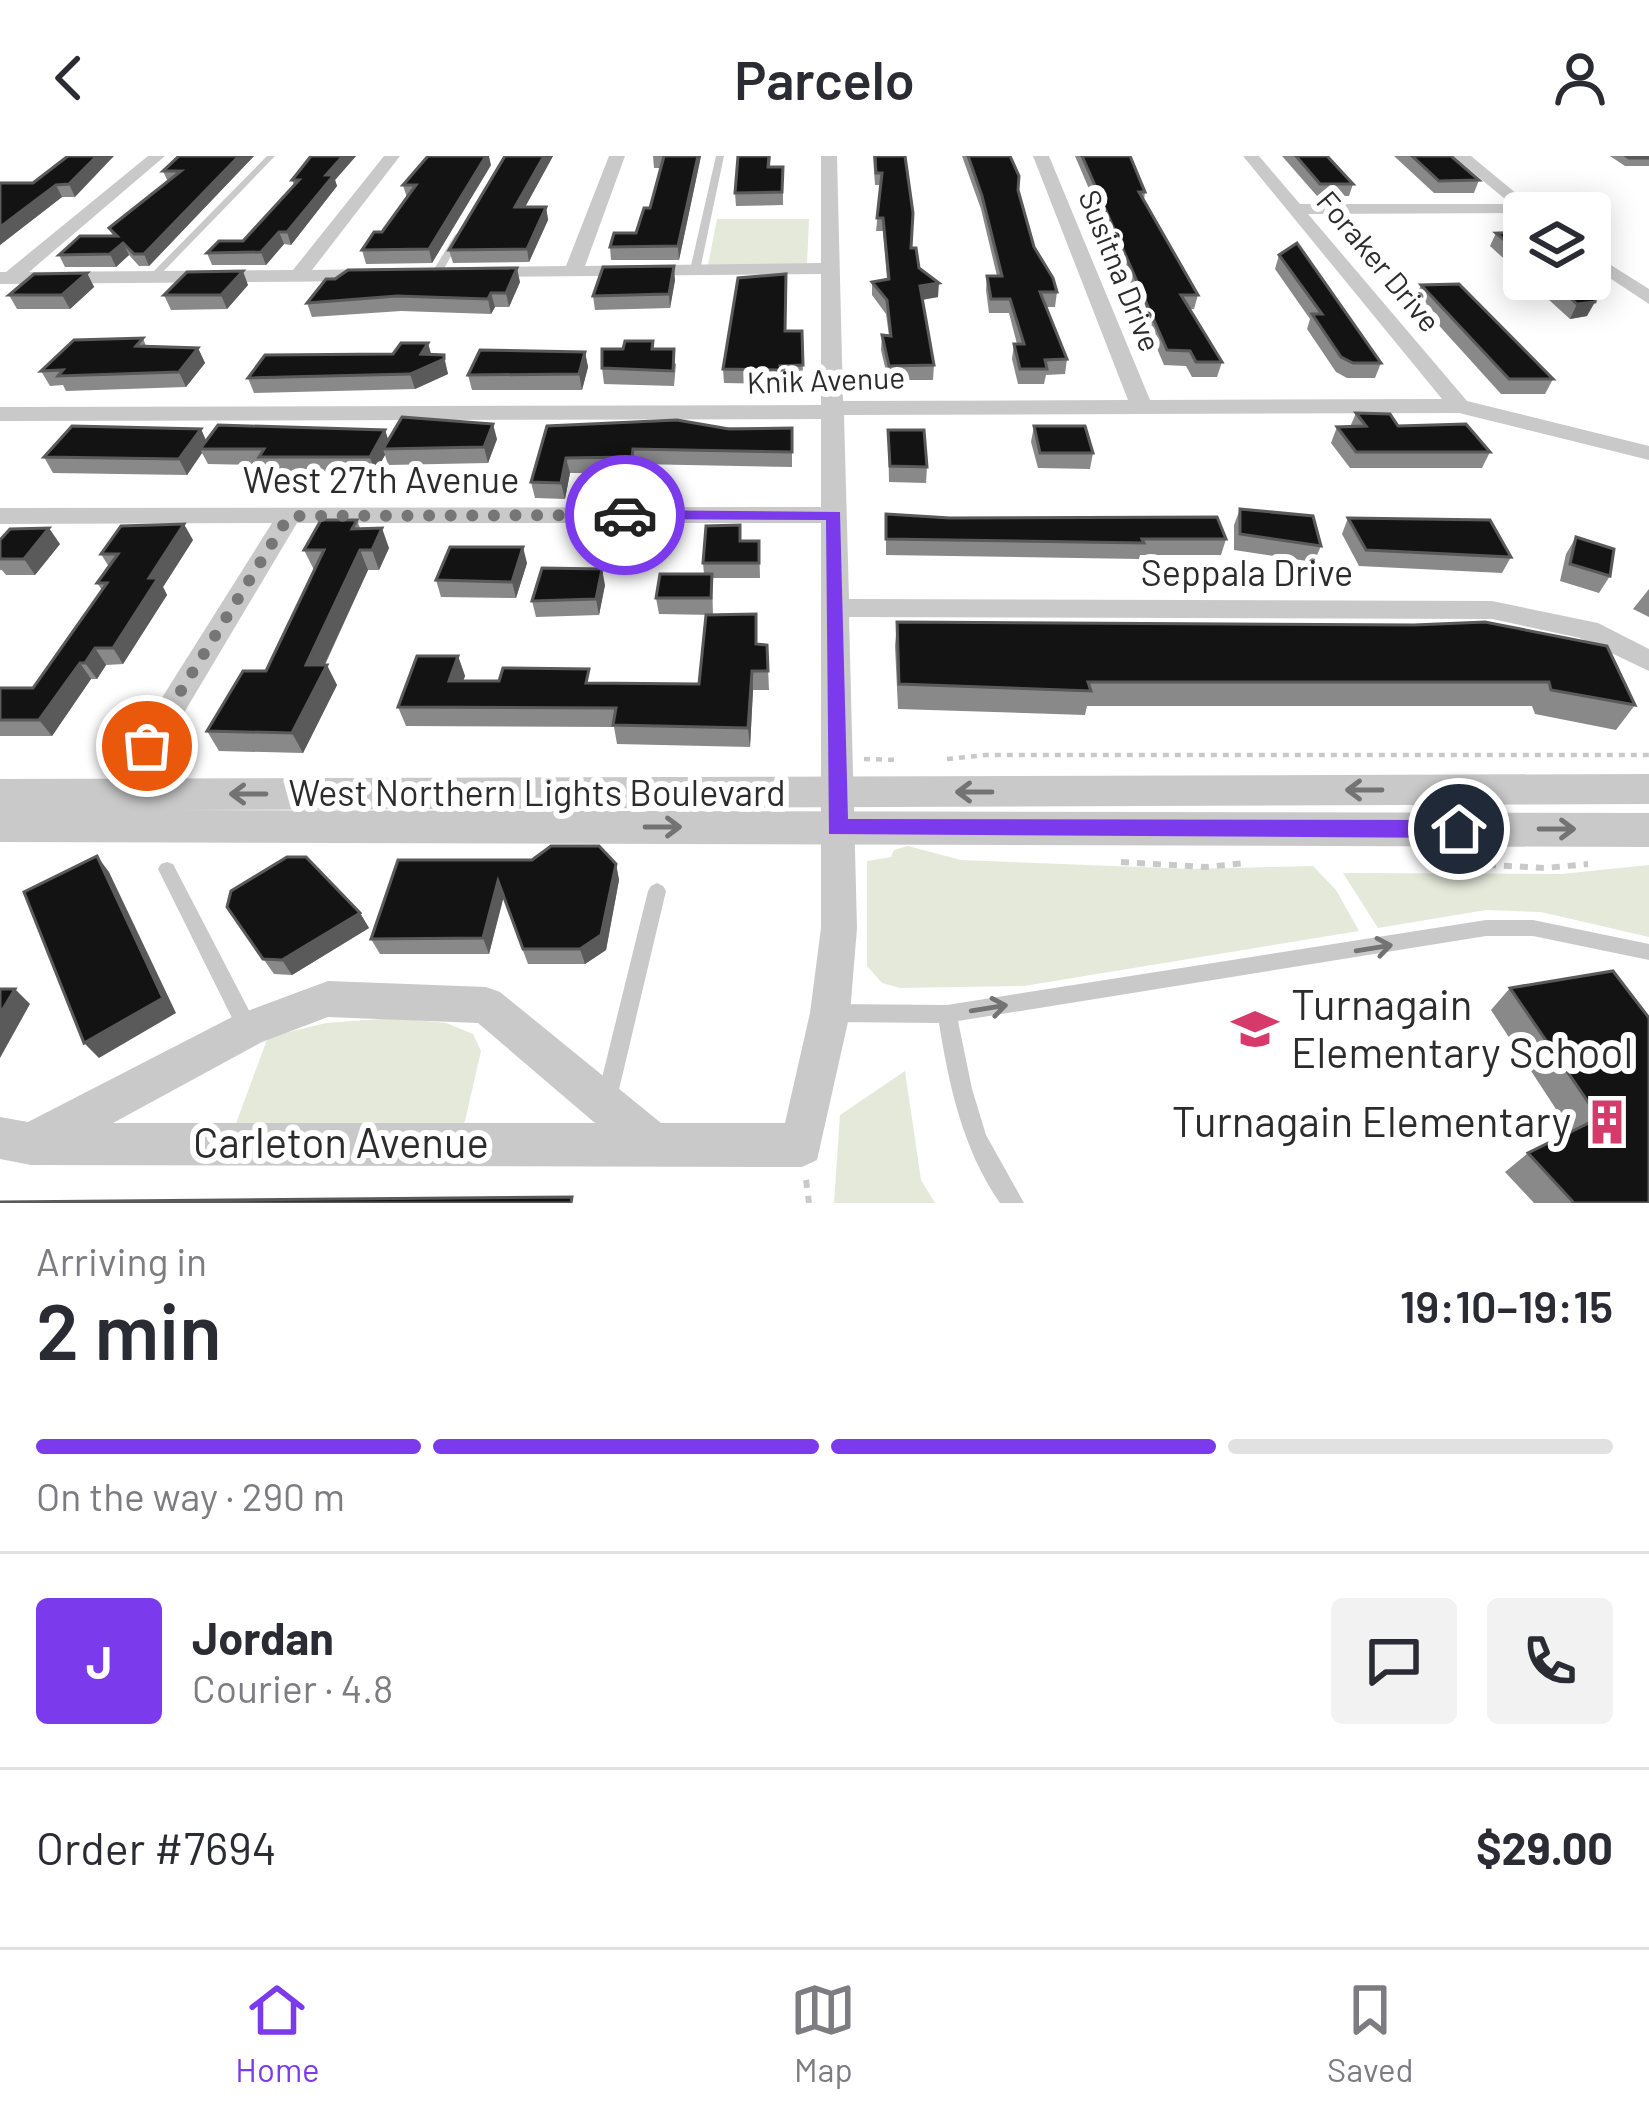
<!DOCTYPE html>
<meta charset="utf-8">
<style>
:root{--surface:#fff;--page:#f2f2f3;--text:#2b2b33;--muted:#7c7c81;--line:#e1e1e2;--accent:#7c3aed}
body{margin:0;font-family:Barlow,sans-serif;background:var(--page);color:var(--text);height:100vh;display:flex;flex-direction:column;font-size:45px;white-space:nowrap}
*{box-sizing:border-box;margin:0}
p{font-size:39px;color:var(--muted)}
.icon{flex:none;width:66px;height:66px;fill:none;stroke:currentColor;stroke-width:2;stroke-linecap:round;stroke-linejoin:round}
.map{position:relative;height:1047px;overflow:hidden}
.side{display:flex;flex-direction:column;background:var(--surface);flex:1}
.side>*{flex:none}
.controls{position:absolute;left:1503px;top:36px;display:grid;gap:24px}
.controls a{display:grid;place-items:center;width:108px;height:108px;border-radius:12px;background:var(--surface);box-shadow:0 6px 30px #0003;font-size:60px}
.pin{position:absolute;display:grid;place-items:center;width:102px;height:102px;color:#fff;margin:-51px;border:6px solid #fff;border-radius:50%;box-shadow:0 3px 12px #0007}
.courier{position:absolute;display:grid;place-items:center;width:120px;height:120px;margin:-60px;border:9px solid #7c3aed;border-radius:50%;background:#fff;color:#222;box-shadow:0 3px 15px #0007}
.head em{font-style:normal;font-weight:600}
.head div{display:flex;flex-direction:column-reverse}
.head{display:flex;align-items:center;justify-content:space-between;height:204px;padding:0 36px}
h1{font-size:78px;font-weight:600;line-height:90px}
.bar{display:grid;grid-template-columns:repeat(4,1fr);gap:18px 12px;align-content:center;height:144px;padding:0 36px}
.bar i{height:15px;border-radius:9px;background:var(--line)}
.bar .selected{background:var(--accent)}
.bar p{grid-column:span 4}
.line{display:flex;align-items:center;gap:30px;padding:0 36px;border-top:3px solid var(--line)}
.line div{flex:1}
.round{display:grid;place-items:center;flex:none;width:126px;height:126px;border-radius:12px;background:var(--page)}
header{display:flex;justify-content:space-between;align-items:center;height:156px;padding:0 36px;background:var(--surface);font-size:54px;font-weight:600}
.dock{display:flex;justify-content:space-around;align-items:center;height:168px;border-top:3px solid var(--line);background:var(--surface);font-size:33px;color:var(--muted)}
.dock a{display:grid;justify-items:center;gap:6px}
.dock .selected{color:var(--accent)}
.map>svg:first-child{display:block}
.green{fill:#e5e9da}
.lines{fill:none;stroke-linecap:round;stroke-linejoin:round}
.path-far1{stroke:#c9c9c9;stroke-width:4.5;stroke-dasharray:6 6;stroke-linecap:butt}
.path{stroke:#c9c9c9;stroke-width:6;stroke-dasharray:8 8;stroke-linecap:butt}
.service{fill:#c9c9c9;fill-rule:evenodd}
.minor{fill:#c9c9c9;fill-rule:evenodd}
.tertiary{fill:#c9c9c9;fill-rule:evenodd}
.wall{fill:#898989}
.shaded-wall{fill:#5a5a5a}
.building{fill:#131313;stroke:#5a5a5a;stroke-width:3}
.oneway{stroke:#737373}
.route{fill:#7c3aed}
.done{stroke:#767676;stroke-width:12;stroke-dasharray:0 21.6}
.labels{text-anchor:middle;stroke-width:12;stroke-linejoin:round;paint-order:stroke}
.far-street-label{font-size:30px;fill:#2c2c2c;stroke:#fff}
.street-label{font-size:36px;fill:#2c2c2c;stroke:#fff}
.near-poi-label{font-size:42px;fill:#2c2c2c;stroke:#fff;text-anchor:start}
.near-street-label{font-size:42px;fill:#2c2c2c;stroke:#fff}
</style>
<header><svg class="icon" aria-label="back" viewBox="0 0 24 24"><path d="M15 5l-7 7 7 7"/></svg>Parcelo<svg class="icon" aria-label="person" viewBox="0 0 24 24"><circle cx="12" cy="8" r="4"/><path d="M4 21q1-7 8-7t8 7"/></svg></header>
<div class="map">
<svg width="1649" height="1047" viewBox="0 0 1649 1047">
<rect width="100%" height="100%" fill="#fff"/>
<g class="green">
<path d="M717,63h92l-2,46h-99z"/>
<path d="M908,690l53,14 230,9 122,-3 23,24 23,41 -335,55 -124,2 -18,-5 -15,-17v-105l24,-4 3,-7z"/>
<path d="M1649,709v72l-108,-25 -55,-2 -108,18 -35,-55 218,1z"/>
<path d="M394,862l52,5 27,11 8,17 -16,70 -6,8 -224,-3 33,-89 58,-14z"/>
<path d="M905,915l16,109 14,23h-101l6,-88z"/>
</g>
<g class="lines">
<g class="path-far1">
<path d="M864,603l36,1"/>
<path d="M947,603l39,-4h663"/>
</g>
<g class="path">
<path d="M1121,706l84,5 42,-4"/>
<path d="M1456,707l89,5 43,-4"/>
<path d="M806,1024l3,23"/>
</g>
<g class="service">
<path d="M267,0h8l-119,123h-6v-4z"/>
<path d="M716,0h8l-24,114 -5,3 -5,-3z"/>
<path d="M459,76l4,3 -22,39 -8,2 -2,-2 24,-39z"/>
<path d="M167,706l6,2 82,158 3,7 -3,7 -7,2 -7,-2 -83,-167 3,-5z"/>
<path d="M657,727l6,3 3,5 -49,207 -3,7 -7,3 -7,-3 -3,-7 51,-207 3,-5z"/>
<path d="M1486,764h47l116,24v16l-116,-24h-47l-528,85 14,68 14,46 38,68h-24c-37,-53 -51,-117 -61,-180l-106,-1 -7,-3 -3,-6 3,-6 7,-3 114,1z"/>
</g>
<g class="minor">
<path d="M148,0h17l-136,116 264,-2 91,-114h16l-88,114 69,-1 9,6 -9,6 -381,3v-12h6z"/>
<path d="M609,0h16l-40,110 236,-3v-107h16l6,245 285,-1 -95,-244h16l101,244 292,-1 -199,-243h16l41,48h211l-58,-48h18l69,57 -232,1 159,187 182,45v14l-190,-47 -615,2 5,184 643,2 106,22 51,26v22l-69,-33 -88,-19 -643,-2 8,311 -7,85 -33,147 -15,7 -771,-2 -31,-6v-42l28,5 206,-106 94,-35 158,6 14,5 161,131h124l25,-110 11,-85v-405h-524l-178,299 -12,4 -12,-4 -5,-9 5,-9 177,-281 -272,1v-16l821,-1v-88l-821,2v-14l821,-2v-131l-351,3 -2,-4 9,-6 89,-1zM328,861l150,6 117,100h-482l149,-81z"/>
<path d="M1590,96l59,37v15l-59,-39z"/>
</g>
<path class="tertiary" d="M1649,618v30l-1475,6 1475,3v34l-1649,-5v-63z"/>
</g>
<g class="wall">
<path d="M68,0l7,41h-13l-62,48v-62h33z"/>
<path d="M254,0l-105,110h-10l-10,-11 -13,12h-51l-6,-12 54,-19 -4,-8 59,-46 -5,-11z"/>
<path d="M311,0h45l-21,24 2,6 -46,59 -7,-1 -18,21h-54l-5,-12 36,-12 51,-56 -2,-5z"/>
<path d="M505,0h48l-28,51h21l2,13 -19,42 -76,1 -4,-13z"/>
<path d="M653,0h48l-22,104h-68l-1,-13 26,-14 14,-25 11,-40h-7z"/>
<path d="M771,0l-1,11h13v38l-47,1 -1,-13z"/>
<path d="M873,0h32l6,92 8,20 19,29 -15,3 11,65 -1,15h-45l-7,-30 1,-15 7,1 -3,-22 -14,-19v-13l15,-3 -4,-48h-7l5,-46h-6z"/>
<path d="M962,0h48l8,34 16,57 23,45 -2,15h-9l21,52 -2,15 -19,1 -2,9h-26l-6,-25 2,-15h3l-8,-31h-20l-3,-23 1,-14h10l-16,-67z"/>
<path d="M1075,0h55l15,36 -1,8 54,95 -4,14h-4l32,53 -5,15h-25l-6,-11 -22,-1z"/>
<path d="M1282,0h45l26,28 -4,12h-32z"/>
<path d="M1394,0h57l28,24 -5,13h-40z"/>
<path d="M1610,0h39v10h-24z"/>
<path d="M491,9l-59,98 -66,1 -4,-14 20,-18 25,-34 -4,-13z"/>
<path d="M1524,76v45l-34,-31 6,-13z"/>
<path d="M1279,99l102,108 -6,15h-28l-11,-6 -29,-43 3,-10 -35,-50z"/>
<path d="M87,117l7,14 -24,22h-53l-8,-14z"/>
<path d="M1526,123h64l-3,37 -17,3z"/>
<path d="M675,124l-5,28 -75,2 -2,-14z"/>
<path d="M520,126l-11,25h-14l-4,7 -90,-3 -89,6 -5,-14z"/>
<path d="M248,129l-21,24 -56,1 -7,-15z"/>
<path d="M1421,129l132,94 -8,15h-44l-86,-95z"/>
<path d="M786,175h16l1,48 -22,1v4l-57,-1 -1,-14z"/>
<path d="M143,182l3,8 52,2 7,15 -19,24 -120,4 -3,-6 -13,1 -9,-15z"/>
<path d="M653,185l1,8 22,15 -2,22 -70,-2 -2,-16 21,-19z"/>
<path d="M428,187l3,11 13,1 4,19 -33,15 -161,4 -6,-15 145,-24z"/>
<path d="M585,196l3,15 -6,23h-110l-4,-15z"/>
<path d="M1356,257l42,13 92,26 -8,16h-132l-19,-25 6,-16h13z"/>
<path d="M547,270l245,2v39l-156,-3 -2,9h-64l-5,26 -30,-1 -4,-16z"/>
<path d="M1034,270l59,27 -3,16 -52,-1 -7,-26z"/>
<path d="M201,273l5,12 179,-11 3,10 109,-1 -9,24 -100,2 -3,-10 -10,18h-109l-4,-8 -54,-1 -6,-11 -15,22 -134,-2 -9,-16z"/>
<path d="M888,274l39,37 -1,16 -37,-1z"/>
<path d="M1240,353l81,37 -7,16 -80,-12v-25z"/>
<path d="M886,358l340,25 -5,16h-81l-1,4 -253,-4z"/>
<path d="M1348,362l163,39 -9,16 -143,-7 -17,-32z"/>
<path d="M357,364l3,8 29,20 -10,22h-11l-43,95 12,20 -34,68 -84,-2 -12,-20 59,-60 48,-101 -10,-20z"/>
<path d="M1576,381l34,39 -11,17 -39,-12 6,-27z"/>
<path d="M0,384l60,4 -25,31h-29l-4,-5h-2z"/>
<path d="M193,384l-30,47 4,8 -44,69 -17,1 -9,14h-6l-39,57h-52v-48h33l69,-98 -5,-7 12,-16 -8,-13z"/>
<path d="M741,385h18l1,37h-48l1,37 -54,-1 -3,-16 48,-24 -1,-11z"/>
<path d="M527,407l-11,35 -75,-1 -5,-17z"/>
<path d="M605,429l-6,30 -63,2 -4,-16z"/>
<path d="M1649,433v28l-16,-8z"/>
<path d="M897,466l517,3 221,80 -19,25 -81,-16 -3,-8h-445l-2,9 -187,-6 -3,-63z"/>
<path d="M757,488l10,1 2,45h-16l-3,57 -133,-3 -3,-17 -208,-1 -8,-19 60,-51 7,20 -2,5 236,3z"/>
<path d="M398,704l218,4 3,16 -13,70 -21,14h-57l-25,-67 -14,57h-109l-9,-15z"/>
<path d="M227,751l133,6 9,15 -77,47 -18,-1z"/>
<path d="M1510,832l139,30v185h-115l-29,-31 23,-19 43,-21 -80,-122z"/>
</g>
<g class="shaded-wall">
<path d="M97,0h17l-39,41 -6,-13z"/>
<path d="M239,0h15l-105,110 -5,-12z"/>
<path d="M343,0h13l-21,24 2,6 -46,59 -4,-13 39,-57z"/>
<path d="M486,0h3l2,9 -59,98 -3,-14z"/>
<path d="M544,0h9l-35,64 -3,-13z"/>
<path d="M698,0h3l-22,104 -1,-14z"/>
<path d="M56,29l6,12 -62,48v-18z"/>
<path d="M546,51l2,13 -19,42 -2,-13z"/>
<path d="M279,76l5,12 -18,21 -5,-13z"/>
<path d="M123,87l6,12 -13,12 -6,-13z"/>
<path d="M674,110l1,14 -5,28 -1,-14z"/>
<path d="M517,112l3,14 -11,25 -3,-14z"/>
<path d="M243,115l5,14 -21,24 -6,-14z"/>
<path d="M87,117l7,14 -24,22 -8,-14z"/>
<path d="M939,127l-1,14 -19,3 1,-14z"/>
<path d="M491,137l4,14 -4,7 -3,-15z"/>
<path d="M1595,146l-8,14 -17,3 7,-15z"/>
<path d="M428,187l4,15 12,1 4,15 -33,15 -5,-15z"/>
<path d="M198,192l7,15 -19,24 -7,-15z"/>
<path d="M585,196l3,15 -6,23 -3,-16z"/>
<path d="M493,268l4,15 -9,24 -4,-16z"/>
<path d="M201,273l7,16 -8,4 2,4 -15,22 -8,-16z"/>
<path d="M385,274l5,15 -7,4 2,6 -10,18 -5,-16z"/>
<path d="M566,302l4,15 -5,26 -4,-16z"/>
<path d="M184,368l9,16 -30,47 4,8 -44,69 -10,-16 36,-70z"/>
<path d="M49,372l11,16 -25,31 -11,-16z"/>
<path d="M382,372l7,20 -10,22 -7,-20z"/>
<path d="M523,391l4,16 -11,35 -4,-16z"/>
<path d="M360,394l8,20 -53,115 -9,-20z"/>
<path d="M602,413l3,16 -6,30 -3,-16z"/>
<path d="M95,492l11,17 -9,14 -12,-16z"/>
<path d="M458,500l7,20 -9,25 -7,-20z"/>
<path d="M80,507l11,16 -39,57 -13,-16z"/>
<path d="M327,509l10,20 -34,68 -11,-20z"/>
<path d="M752,515l1,19 -3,57 -2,-19z"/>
<path d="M97,700l12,16 67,141 -77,45 -15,-15z"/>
<path d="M616,708l3,16 -13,70 -21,14 -5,-15z"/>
<path d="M498,725l6,15 -15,58 -6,-16z"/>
<path d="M360,757l9,15 -77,47 -10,-15z"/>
<path d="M15,833l15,15 -30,54v-44z"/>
</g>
<g class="building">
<path d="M68,0h29l-28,28 -13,1 -56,42v-44h33z"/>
<path d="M179,0h60l-95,98h-10l-11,-11 -13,11 -51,1 21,-19h37l-8,-8 72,-57h-18z"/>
<path d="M311,0h32l-17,19h8l-47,57h-8l-18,20 -54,1 12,-12h24l56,-61h-7z"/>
<path d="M428,0h58l-57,93 -67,1 12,-18h8l34,-47h-13z"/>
<path d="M505,0h39l-29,51h31l-19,42 -78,1z"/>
<path d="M664,0h34l-20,90 -68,1 4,-14h22l8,-25h6z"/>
<path d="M738,0h31l-1,11h15l-1,25 -47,1z"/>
<path d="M875,0h30l8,57 -2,35h5l3,20 20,15 -19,3 14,79 -45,1 -7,-31 9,1 -4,-36 -15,-18 17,-3 -6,-61h-6l5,-45h-6z"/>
<path d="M968,0h42l9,20 -1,14 16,57 19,31 4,14h-17l27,67 -22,1 2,9h-27l-6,-25h10l-14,-45h-19l-4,-23h15l-20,-80z"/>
<path d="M1082,0h48l15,36h-6l59,103h-17l41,67h-26l-6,-11 -23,-1z"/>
<path d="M1296,0h31l26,28h-33z"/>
<path d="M1412,0h39l28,24 -40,1z"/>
<path d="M1626,0h23v2h-20z"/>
<path d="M1524,76v25l-28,-24z"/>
<path d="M1297,87l84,120h-28l-12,-6 -29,-43h10l-43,-59z"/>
<path d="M674,110l-5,28 -76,2 10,-29z"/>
<path d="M517,112l-11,25h-15l-3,6 -91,-3 -90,7 19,-24h9l13,-9z"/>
<path d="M243,115l-22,24h-57l23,-23z"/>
<path d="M87,117l-25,22h-53l25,-21z"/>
<path d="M786,118l-1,57h17l1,34 -23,1 1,4 -58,-1 15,-91z"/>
<path d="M1590,120l8,6 -3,20 -18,2 -28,-25h41z"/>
<path d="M1459,128l94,95h-44l-88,-94z"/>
<path d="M143,182l-7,8 62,2 -19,24 -121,4 5,-6 -22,1 33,-31z"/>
<path d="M625,185h28l-1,8h22l-1,22 -71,-3v-19h21z"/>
<path d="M401,187h27l-7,11 23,1v4l-34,15 -162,4 17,-23 128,-1z"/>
<path d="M480,194l105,2 -6,22 -111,1z"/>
<path d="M1356,257l34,1 8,12 68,-2 24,28h-134l-19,-25 29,-1z"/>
<path d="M402,261l91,7 -9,23 -101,2z"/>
<path d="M677,264l52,9 63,-1v24l-159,-3 -1,8 -66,1 -5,25 -30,-1 16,-56z"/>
<path d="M218,269l167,5 -15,27h-111l5,-8h-64z"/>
<path d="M72,270l129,3 -22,30 -135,-2z"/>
<path d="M1034,270h51l8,27h-53z"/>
<path d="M888,274h36l3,37 -37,-1z"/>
<path d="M1240,353l73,7 8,30 -81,-12z"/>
<path d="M886,358l64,4 267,-1 9,22h-84l2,4 -258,-4z"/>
<path d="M1348,362l142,2 21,37 -145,-7z"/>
<path d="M321,364h36l-5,9 30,-1 -10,22h-12l-54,115h21l-35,68 -85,-2 36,-60h23l58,-121h-20z"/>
<path d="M184,368l-35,54h9l-45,70h-18l-10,15h-5l-41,57h-39v-32h33l74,-105h-10l21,-29h-17l20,-28z"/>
<path d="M740,369v16h19v22h-56l3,-37z"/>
<path d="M49,372l-25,31h-24v-19l10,-11z"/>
<path d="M1576,381l38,12 -4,27 -40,-12z"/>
<path d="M450,391h73l-11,35 -76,-2z"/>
<path d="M542,412l60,1 -6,30 -64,2z"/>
<path d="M660,418h52l-1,24h-55z"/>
<path d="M756,458v30l11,1 1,26h-16l-4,57 -135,-3 3,-17 -218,-1 19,-51h41l-9,25h50l4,-13 86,1 -3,14 113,1 7,-69z"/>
<path d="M897,466l517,3 71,-3 122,24 28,59 -84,-15 -2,-8h-461l3,9 -192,-7z"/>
<path d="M551,690h48l17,18 -15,71 -21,14h-57l-25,-68 -15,57 -112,1 27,-79h134z"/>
<path d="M97,700l66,142 -79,45 -60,-151z"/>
<path d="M287,701h19l54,56 -78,47 -19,-1 -36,-52 4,-16z"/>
<path d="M1613,815l36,47v185h-75l-46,-50 71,-35 -89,-130z"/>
<path d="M0,833h15l-15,25z"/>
<path d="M572,1041l-1,6h-571v-1z"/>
</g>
<defs><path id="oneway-shaft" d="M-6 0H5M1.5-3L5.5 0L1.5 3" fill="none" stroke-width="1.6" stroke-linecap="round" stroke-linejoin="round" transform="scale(3)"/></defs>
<g class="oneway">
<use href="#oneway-shaft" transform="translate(1364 634) rotate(180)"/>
<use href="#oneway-shaft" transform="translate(974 636) rotate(180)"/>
<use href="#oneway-shaft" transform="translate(248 638) rotate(180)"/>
<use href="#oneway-shaft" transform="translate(663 671)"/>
<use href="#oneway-shaft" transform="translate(1557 673)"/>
<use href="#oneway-shaft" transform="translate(1374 792) rotate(-9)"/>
<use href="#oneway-shaft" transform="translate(989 852) rotate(-9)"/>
</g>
<path class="route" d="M625,354l215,2 8,307 611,1 11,9 -11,9 -630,-4 -3,-314 -206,-1v-7z"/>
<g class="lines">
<path class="done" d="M147,590l142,-230 336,-1"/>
</g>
<defs>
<g id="school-bare" transform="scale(3.6)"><path d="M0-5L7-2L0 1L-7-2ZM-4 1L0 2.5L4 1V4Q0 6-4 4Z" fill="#d63a6b" stroke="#fff" stroke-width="2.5" paint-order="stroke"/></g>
<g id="building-bare" transform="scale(3.6)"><path d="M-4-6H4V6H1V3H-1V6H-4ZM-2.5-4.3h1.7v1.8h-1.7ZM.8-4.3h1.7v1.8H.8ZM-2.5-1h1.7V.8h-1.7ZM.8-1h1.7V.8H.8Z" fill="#d63a6b" stroke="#fff" stroke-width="2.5" paint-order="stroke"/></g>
</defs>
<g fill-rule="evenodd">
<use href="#school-bare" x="1255" y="873"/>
<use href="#building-bare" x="1607" y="966"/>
</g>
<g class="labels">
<g class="far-street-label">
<text transform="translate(1378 106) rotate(50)" y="10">Foraker Drive</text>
<text transform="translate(1119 115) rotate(68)" y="10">Susitna Drive</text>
<text transform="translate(826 225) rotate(-2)" y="10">Knik Avenue</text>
</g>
<g class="street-label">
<text x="381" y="337">West 27th Avenue</text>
<text x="1247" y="430">Seppala Drive</text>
<text x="537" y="650">West Northern Lights Boulevard</text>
</g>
<g class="near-poi-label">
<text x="1291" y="864">Turnagain<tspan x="1291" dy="48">Elementary School</tspan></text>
<text x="1571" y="981" text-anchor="end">Turnagain Elementary</text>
</g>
<g class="near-street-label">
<text x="341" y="1002">Carleton Avenue</text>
</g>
</g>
</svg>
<div class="controls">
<a><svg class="icon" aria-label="layers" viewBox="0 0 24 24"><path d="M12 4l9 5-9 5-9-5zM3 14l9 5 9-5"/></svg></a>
</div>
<div class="pin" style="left:147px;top:590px;background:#ea580c"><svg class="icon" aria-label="bag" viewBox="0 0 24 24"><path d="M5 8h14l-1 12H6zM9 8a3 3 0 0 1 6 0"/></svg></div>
<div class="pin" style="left:1459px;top:673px;background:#1f2937"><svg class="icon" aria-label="home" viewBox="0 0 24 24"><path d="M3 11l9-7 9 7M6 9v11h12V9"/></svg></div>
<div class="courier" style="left:625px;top:359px"><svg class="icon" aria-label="car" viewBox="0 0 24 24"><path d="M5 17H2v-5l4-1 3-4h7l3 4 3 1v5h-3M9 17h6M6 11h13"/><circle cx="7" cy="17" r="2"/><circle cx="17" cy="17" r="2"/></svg></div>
</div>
<section class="side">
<div class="head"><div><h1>2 min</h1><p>Arriving in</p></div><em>19:10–19:15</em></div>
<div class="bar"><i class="selected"></i><i class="selected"></i><i class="selected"></i><i></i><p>On the way · 290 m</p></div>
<div class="line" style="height:216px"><b class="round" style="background:var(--accent);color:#fff">J</b><div><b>Jordan</b><p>Courier · 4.8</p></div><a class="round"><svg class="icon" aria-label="chat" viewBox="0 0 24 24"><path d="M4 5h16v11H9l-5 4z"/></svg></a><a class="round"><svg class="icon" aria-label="phone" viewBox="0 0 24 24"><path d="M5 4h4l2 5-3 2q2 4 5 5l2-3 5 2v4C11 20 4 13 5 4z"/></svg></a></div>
<div class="line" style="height:156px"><div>Order #7694</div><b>$29.00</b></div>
</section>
<nav class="dock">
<a class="selected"><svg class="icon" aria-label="home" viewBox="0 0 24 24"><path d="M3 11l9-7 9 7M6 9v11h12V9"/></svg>Home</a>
<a><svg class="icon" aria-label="map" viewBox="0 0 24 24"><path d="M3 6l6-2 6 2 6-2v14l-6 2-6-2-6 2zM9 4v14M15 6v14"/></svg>Map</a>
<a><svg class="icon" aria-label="saved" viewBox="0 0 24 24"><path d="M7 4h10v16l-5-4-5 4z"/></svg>Saved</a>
</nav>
